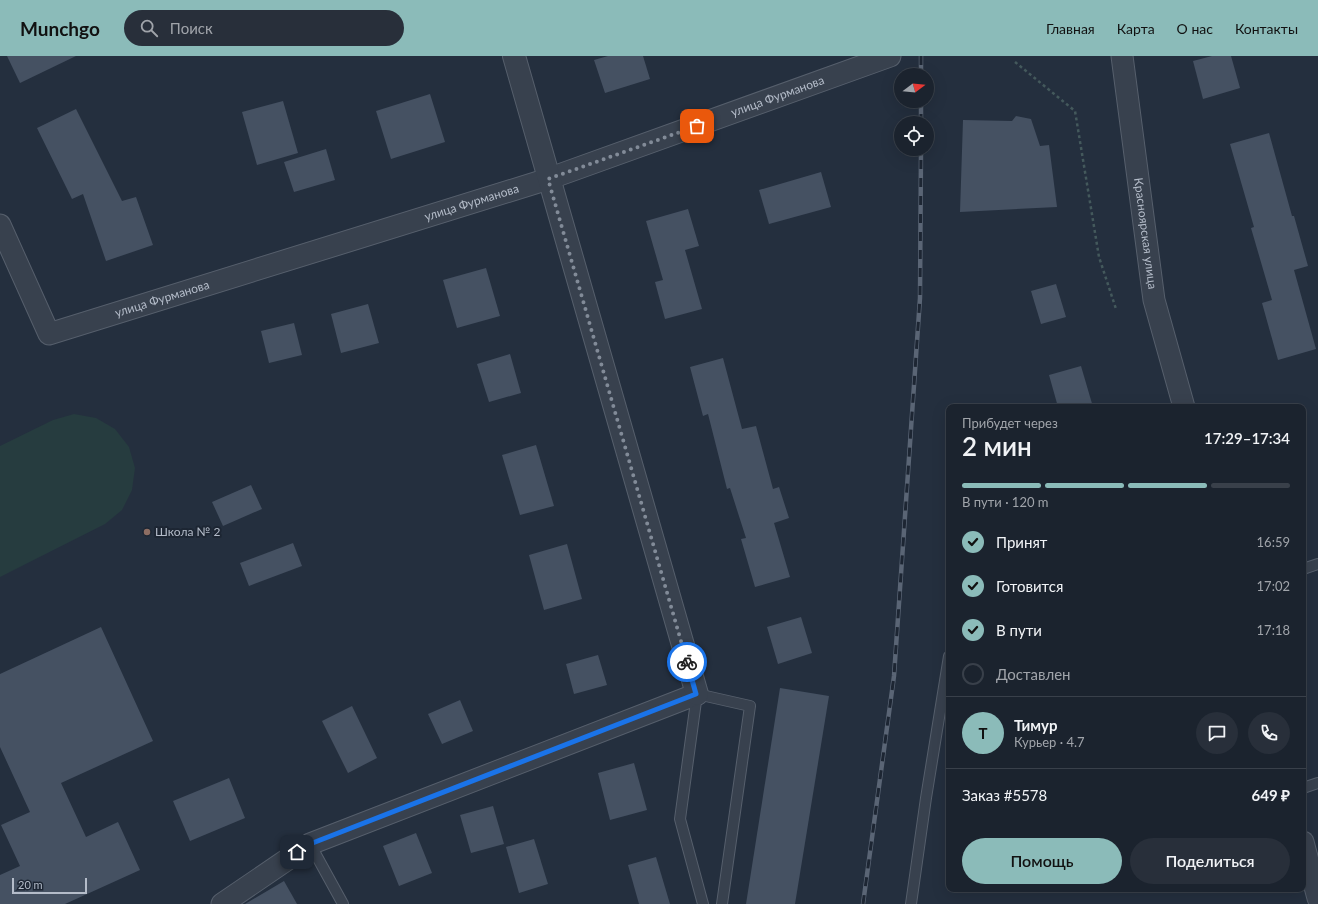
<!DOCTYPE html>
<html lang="ru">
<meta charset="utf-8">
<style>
:root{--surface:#1b232e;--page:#282f3a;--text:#f1f3f6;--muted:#a0a4aa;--line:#39404a;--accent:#8bbbb9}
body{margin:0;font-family:Lato,sans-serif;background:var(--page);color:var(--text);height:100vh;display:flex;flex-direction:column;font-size:15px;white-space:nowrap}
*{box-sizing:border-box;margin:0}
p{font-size:13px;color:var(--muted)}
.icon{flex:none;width:22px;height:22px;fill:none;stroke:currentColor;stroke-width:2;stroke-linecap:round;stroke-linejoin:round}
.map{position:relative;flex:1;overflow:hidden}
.details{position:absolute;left:946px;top:348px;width:360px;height:488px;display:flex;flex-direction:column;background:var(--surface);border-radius:8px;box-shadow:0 4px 16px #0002,0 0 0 1px var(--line)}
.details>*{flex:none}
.needle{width:26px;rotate:74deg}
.fabs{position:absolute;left:894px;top:12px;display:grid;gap:8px}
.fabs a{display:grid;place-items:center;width:40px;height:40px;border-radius:50%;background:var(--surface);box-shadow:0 4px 16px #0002,0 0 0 1px var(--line);font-size:20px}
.scale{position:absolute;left:12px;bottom:10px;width:75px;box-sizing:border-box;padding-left:4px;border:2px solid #b4bcc9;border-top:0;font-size:11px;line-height:14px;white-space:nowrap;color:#b4bcc9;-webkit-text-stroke:3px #1d2633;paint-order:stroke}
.pin{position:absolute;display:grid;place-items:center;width:34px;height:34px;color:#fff;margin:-17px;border-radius:8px;box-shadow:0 2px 6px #0006}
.courier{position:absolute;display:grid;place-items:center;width:40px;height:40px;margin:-20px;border:3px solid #1a73e8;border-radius:50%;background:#fff;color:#222;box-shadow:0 1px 5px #0007}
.headline em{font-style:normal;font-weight:600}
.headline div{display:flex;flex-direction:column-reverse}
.headline{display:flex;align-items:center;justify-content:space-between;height:68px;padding:0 16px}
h1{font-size:26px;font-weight:600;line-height:30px}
.bar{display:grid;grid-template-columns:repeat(4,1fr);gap:6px 4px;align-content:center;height:48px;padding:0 16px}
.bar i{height:5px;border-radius:3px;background:var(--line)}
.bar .selected{background:var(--accent)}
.bar p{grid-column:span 4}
.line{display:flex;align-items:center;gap:10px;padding:0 16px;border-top:1px solid var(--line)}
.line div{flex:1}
.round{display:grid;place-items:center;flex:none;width:42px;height:42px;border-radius:21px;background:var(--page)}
ol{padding:0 16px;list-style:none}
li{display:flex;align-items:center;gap:12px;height:44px}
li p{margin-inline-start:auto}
li .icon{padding:4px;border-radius:50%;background:var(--accent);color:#111;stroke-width:4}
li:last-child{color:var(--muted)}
li i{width:22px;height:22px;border:2px solid var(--line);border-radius:50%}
.primary-button{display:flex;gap:8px;margin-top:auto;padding:8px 16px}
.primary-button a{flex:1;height:46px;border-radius:24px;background:var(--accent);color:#111;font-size:16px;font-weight:600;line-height:46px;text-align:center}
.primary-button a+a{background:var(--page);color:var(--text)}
header{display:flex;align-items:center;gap:24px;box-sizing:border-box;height:56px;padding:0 20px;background:var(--accent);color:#111}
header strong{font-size:19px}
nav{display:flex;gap:22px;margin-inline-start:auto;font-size:14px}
.search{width:280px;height:36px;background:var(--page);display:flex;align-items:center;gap:10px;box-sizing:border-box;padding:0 14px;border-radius:22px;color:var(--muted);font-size:15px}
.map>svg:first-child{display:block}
.green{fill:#263c3f}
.building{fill:#455162}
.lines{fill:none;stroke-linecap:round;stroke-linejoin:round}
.service-casing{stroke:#565f6c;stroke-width:12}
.minor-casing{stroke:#565f6c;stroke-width:23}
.tertiary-casing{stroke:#565f6c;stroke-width:24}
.path{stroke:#44595c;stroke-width:2.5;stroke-dasharray:3 3;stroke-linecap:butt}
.service{stroke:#38414e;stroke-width:10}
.minor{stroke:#38414e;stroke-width:21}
.tertiary{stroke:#38414e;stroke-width:22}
.rail-casing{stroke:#5a6575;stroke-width:4.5}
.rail{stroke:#1d2633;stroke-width:3;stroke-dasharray:9;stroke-linecap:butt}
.done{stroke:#828b98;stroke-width:4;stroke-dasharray:0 7.2}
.route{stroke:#1a73e8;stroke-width:5}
.education-dot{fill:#8d6e63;stroke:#1d2633;stroke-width:1.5}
.labels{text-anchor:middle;stroke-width:4;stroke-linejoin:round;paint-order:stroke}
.street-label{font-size:12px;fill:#b4bcc9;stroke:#1d2633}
.poi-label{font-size:12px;fill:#b4bcc9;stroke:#1d2633;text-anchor:start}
</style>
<header>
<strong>Munchgo</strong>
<div class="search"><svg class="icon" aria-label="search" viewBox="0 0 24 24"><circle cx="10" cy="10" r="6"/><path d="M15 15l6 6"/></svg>Поиск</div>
<nav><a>Главная</a><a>Карта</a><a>О нас</a><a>Контакты</a></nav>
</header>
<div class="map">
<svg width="1318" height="848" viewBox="0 0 1318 848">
<rect width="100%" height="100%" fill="#242f3e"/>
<path class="green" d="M74,358l22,4 19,11 14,18 6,21 -3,22 -10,20 -17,14 -105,53v-131l53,-26z"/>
<g class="building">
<path d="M7,0h69l-56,27z"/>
<path d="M608,0h35l7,23 -45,14 -11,-33z"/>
<path d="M1212,0h19l9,32 -37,11 -10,-38z"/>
<path d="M430,38l15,48 -54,17 -15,-48z"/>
<path d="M283,45l15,52 -41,12 -15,-53z"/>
<path d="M76,53l46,92 14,-4 17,48 -47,16 -23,-67 -11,5 -35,-71z"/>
<path d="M1016,60l15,3 9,27 9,-1 8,62 -97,5 3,-92 49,1z"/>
<path d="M1269,77l23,83h2l14,50 -14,4 22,79 -38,11 -16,-57 10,-3 -21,-72 3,-1 -24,-83z"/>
<path d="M326,93l9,31 -41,12 -10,-30z"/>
<path d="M821,116l10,35 -62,17 -10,-34z"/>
<path d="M688,153l11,37 -14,4 17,59 -37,10 -10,-37 8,-2 -17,-59z"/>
<path d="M486,212l14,48 -43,12 -14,-48z"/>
<path d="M1056,228l10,33 -25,7 -10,-33z"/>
<path d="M368,248l11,39 -38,10 -10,-39z"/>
<path d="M294,267l8,32 -33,8 -8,-32z"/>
<path d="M510,298l11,39 -32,9 -12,-38z"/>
<path d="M723,302l19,71 14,-3 17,63 6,-2 10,31 -15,5 16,54 -35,10 -14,-48 5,-1 -16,-50 -3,1 -19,-75 -5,2 -13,-49z"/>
<path d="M1081,310l12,41h-35l-9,-32z"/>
<path d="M536,389l18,61 -34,9 -18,-60z"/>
<path d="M251,429l11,24 -39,17 -11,-24z"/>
<path d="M293,487l9,23 -53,20 -9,-23z"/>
<path d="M567,488l15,55 -38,11 -15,-55z"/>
<path d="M801,561l11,36 -34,11 -11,-37z"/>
<path d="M101,571l52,114 -92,42 25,54 32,-15 22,48 -75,34h-65v-29l20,-9 -19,-41 29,-13 -30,-65v-73z"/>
<path d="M598,599l9,30 -33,9 -8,-30z"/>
<path d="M780,632l49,8 -34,208h-49z"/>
<path d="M460,644l13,31 -31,13 -14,-30z"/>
<path d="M352,650l25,52 -29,15 -26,-52z"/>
<path d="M634,707l13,47 -37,10 -12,-47z"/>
<path d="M229,722l16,40 -55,23 -17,-40z"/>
<path d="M493,750l11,38 -33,9 -11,-38z"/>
<path d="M416,777l16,40 -33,13 -16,-40z"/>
<path d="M534,783l14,45 -29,9 -13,-46z"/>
<path d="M656,801l14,47h-31l-11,-39z"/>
<path d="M284,825l13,23h-52z"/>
</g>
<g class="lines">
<g class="service-casing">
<g id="service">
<path d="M1303,513l15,-5"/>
<path d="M1303,732l15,-5"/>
<path d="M310,788l33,60"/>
<path d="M703,848l-23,-85 17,-125 53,12 -28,198"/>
<path d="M911,848l15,-106 23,-142"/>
</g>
</g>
<g class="minor-casing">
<g id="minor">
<path id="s1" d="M1122,0l32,244 30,107"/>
<path id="s2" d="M0,169l49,109 499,-155 342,-123"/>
<path d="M1303,786l15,56"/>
<path d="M222,848l88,-60 387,-150"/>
</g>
</g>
<g class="tertiary-casing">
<path id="tertiary" d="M514,0l183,638"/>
</g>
<path class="path" d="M1015,6l60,49 24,146 17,52"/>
<use href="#service" class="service"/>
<use href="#minor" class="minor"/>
<use href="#tertiary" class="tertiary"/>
<g class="rail-casing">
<g id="rail">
<path d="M921,0v19"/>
<path d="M921,67v-22"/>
<path d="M863,848l31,-228 26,-378 1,-149"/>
</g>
</g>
<use href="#rail" class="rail"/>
</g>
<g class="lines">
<path class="done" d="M687,606l-139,-483 149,-53"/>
<path class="route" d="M297,796l13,-8 386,-150 -9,-32"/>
</g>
<circle class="education-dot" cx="147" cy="476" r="4"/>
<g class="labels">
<g class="street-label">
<text dy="4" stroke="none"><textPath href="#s2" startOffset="886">улица Фурманова</textPath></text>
<text dy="4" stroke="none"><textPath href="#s2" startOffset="562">улица Фурманова</textPath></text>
<text dy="4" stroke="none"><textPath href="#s1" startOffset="179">Красноярская улица</textPath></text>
<text dy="4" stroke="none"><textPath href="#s2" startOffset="238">улица Фурманова</textPath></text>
</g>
<g class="poi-label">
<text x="155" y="480">Школа № 2</text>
</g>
</g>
</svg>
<div class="fabs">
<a><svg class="needle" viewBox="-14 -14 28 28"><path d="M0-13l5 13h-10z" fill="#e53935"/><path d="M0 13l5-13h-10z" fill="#a0a4aa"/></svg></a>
<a><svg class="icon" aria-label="locate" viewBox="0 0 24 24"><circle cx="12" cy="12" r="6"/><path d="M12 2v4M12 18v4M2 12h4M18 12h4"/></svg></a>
</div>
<div class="scale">20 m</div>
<div class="pin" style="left:697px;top:70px;background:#ea580c"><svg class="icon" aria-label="bag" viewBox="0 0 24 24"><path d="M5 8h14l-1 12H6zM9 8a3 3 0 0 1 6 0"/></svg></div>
<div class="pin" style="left:297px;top:796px;background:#1f2937"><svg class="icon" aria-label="home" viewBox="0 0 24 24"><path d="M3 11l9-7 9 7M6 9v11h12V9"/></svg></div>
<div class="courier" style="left:687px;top:606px"><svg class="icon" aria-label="bike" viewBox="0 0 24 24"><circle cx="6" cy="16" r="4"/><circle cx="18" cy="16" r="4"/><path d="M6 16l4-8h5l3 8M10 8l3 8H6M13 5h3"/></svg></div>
<section class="details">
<div class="headline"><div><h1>2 мин</h1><p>Прибудет через</p></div><em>17:29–17:34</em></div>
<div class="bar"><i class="selected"></i><i class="selected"></i><i class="selected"></i><i></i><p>В пути · 120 m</p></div>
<ol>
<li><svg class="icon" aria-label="check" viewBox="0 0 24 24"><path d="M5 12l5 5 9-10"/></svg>Принят<p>16:59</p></li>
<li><svg class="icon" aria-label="check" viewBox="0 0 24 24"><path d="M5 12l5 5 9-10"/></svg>Готовится<p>17:02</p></li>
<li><svg class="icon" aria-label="check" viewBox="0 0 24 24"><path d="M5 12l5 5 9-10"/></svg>В пути<p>17:18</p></li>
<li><i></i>Доставлен</li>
</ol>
<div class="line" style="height:72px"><b class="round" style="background:var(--accent);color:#111">Т</b><div><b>Тимур</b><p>Курьер · 4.7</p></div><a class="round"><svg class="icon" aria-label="chat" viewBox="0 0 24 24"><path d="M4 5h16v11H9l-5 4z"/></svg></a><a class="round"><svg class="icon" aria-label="phone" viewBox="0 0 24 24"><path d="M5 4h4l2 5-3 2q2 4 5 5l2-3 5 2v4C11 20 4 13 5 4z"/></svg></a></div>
<div class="line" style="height:52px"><div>Заказ #5578</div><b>649 ₽</b></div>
<div class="primary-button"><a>Помощь</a><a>Поделиться</a></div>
</section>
</div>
